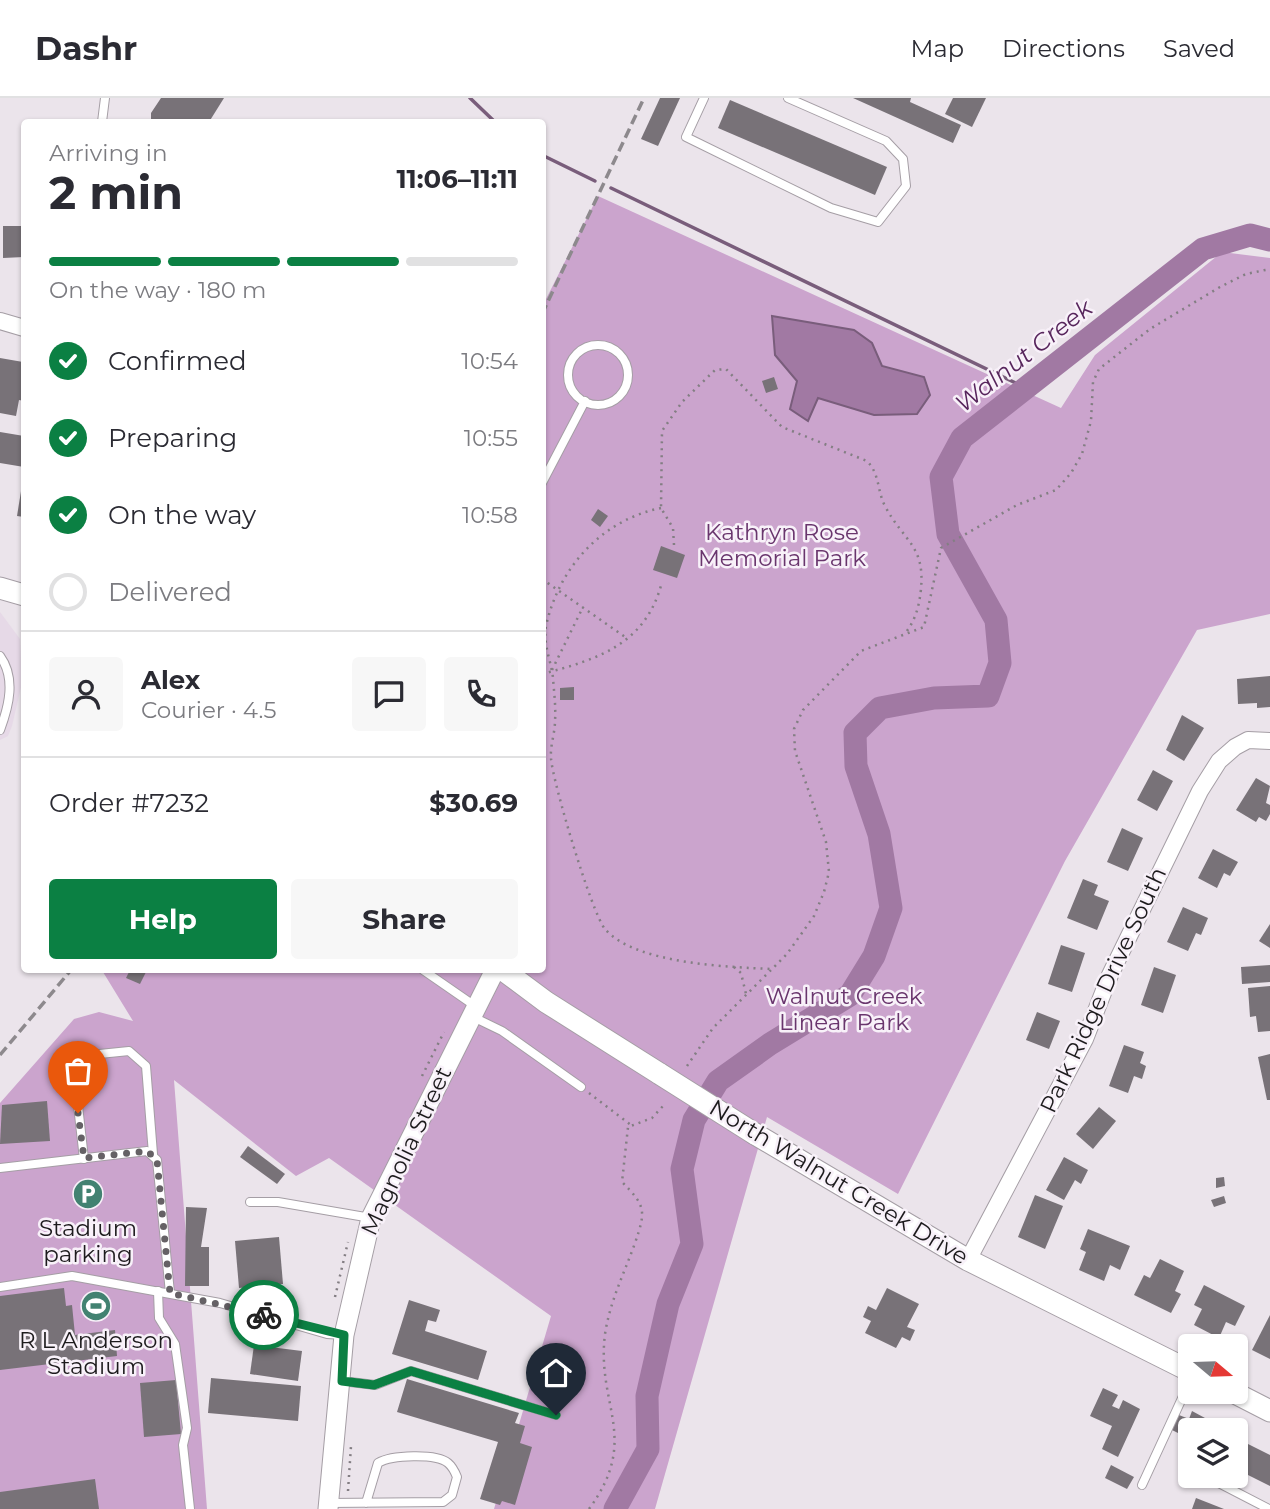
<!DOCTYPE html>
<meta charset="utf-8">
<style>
:root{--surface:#fff;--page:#f7f7f7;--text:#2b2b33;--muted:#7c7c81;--line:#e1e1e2;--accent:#0b8043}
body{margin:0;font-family:Montserrat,sans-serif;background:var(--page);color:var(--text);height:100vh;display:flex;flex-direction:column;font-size:26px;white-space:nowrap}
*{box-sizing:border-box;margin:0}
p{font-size:23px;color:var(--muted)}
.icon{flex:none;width:38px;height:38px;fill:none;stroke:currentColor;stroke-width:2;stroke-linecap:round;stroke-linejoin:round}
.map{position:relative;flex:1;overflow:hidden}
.sheet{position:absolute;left:21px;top:21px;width:525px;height:854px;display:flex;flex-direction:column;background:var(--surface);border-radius:7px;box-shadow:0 2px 5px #0004}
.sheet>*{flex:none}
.needle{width:46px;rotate:109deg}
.fabs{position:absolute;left:1178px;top:1236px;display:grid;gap:14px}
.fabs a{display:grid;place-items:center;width:70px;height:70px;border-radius:7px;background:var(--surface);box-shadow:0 2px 5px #0004;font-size:35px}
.pin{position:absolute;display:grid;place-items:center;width:60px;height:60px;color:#fff;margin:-72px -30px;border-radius:50% 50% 50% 0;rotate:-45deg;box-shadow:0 0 7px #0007}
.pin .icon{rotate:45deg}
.courier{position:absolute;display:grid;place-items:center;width:70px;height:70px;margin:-35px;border:5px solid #0b8043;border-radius:50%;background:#fff;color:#222;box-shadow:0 2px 9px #0007}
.head em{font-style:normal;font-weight:700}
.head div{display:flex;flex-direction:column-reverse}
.head{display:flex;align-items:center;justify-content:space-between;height:119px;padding:0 28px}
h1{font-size:46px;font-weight:700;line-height:52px}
.bar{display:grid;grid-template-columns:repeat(4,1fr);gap:10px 7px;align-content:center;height:84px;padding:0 28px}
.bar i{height:9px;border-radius:5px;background:var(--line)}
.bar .selected{background:var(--accent)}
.bar p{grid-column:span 4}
.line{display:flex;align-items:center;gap:18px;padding:0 28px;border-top:2px solid var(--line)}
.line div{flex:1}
.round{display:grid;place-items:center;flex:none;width:74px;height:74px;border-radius:7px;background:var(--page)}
ol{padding:0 28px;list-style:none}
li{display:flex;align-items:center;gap:21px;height:77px}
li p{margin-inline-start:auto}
li .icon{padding:7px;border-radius:50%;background:var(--accent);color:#fff;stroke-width:4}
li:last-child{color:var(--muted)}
li i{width:38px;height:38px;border:4px solid var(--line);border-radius:50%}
.button{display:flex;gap:14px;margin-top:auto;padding:14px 28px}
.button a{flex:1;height:80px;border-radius:7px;background:var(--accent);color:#fff;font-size:28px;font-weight:700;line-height:80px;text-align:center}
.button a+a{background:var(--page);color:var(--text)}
header{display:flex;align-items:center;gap:42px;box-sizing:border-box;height:98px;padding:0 35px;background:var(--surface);border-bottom:2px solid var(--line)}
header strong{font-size:33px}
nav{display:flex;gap:38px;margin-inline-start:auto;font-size:24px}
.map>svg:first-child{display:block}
.built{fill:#e6d9e7}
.green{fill:#cba4cd}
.water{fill:#a179a3;stroke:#795d7b;stroke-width:2}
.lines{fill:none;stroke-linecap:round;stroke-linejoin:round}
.stream{stroke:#795d7b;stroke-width:3.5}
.river{stroke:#a179a3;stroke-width:23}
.building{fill:#787278}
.service-casing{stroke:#a59ea5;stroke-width:10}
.minor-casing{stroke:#a59ea5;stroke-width:18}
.tertiary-casing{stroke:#a59ea5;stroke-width:21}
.secondary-casing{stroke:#a59ea5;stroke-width:23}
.path{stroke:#837e83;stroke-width:2.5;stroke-dasharray:2 5;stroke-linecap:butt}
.service{stroke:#fff;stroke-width:8}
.minor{stroke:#fff;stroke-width:16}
.tertiary{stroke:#fff;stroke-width:19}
.secondary{stroke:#fff;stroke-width:21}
.rail{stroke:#8d898d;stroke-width:3.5;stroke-dasharray:10 5;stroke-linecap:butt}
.secondary-bridge-casing{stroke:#a59ea5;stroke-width:23;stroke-linecap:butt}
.secondary-bridge{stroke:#fff;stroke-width:21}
.done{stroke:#656165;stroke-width:7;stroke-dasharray:0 12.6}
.route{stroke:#0b8043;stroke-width:9}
.labels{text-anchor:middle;stroke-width:5;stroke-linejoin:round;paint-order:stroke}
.park-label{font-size:23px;fill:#69356d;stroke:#f8f1f9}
.street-label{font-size:23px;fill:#1d1b1d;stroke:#f8f1f9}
.poi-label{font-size:23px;fill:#1d1b1d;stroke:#f8f1f9}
.water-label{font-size:24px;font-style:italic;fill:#57255c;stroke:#f8f1f9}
</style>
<header>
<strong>Dashr</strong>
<nav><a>Map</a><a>Directions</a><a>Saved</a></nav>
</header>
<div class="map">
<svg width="1270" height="1411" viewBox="0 0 1270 1411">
<rect width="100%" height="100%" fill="#ebe4eb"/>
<path class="built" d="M0,514l20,27 2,44 -10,43 -4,10 -8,4z"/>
<path class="green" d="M598,98l463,212 34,-53 127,-103 48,6v356l-73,16 -132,231 -167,333 -131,-77 -112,392h-161l57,-193 -222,-158 -33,18 -122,-96 33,429h-207v-406l74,-84 25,-7 34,9 -30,-49 2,-2h437l1,-665z"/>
<path class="water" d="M772,218l82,14 18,13 10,23 42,11 6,18 -13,19 -43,1 -56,-17 -10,23 -18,-12 7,-28 -22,-26z"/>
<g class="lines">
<g class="stream">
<path d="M470,0l25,24"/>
<path d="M542,57l53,26"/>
<path d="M611,90l415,200"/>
</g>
<path class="river" d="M615,1411l33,-60 -1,-53 21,-92 24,-60 -10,-75 12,-49 24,-39 52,-37 80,-49 24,-39 17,-48 -12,-74 -23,-68 -1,-33 25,-25 54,-10 54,-2 12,-33 -4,-43 -48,-86 -7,-57 21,-39 241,-189 47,-14 20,5"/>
</g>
<g class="building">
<path d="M161,0h63l-15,24h-41l-6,-3 -4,3 -7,-3v-6z"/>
<path d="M660,0h20l-22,48 -17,-7z"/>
<path d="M853,0h58l-1,4 51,23 -8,18z"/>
<path d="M953,0h33l-14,29 -27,-13z"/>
<path d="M730,2l157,67 -12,28 -157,-67z"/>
<path d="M3,128h21v31l-21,1z"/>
<path d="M0,260l23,4 1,39 -5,-1 -3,16 -16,-3z"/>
<path d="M774,279l4,12 -12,4 -4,-12z"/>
<path d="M0,334l24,4v31l-24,-4z"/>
<path d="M23,381h1v38l-7,-1z"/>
<path d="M598,411l10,7 -8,11 -9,-7z"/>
<path d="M661,448l24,9 -8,23 -24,-8z"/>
<path d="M1270,578v31l-13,1v-5l-19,1 -1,-25z"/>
<path d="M574,589v13h-14v-12z"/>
<path d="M1182,617l22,13 -20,33 -18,-11z"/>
<path d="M1153,672l20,11 -16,30 -20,-11z"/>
<path d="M1256,680l14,8 -4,17 4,2v9l-4,7 -7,-4 -3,5 -20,-12z"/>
<path d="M1122,730l21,10 -15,33 -21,-9z"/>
<path d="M1213,751l25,13 -8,14 -6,-3 -7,15 -19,-10z"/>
<path d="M1083,781l15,6 -4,10 15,6 -12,29 -30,-12z"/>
<path d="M1183,809l25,11 -7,17 -5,-2 -8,18 -21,-9z"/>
<path d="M1270,826v24l-11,-7z"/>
<path d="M1061,847l24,8 -13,39 -24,-8z"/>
<path d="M1270,867v17l-28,2 -1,-17z"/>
<path d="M1154,869l22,8 -13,38 -22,-8z"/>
<path d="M130,872h17l-7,14 -14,-6z"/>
<path d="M1270,888v45l-12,1 -2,-16 -6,1 -2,-29z"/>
<path d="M1037,914l23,9 -11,28 -23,-9z"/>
<path d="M1124,947l20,7 -4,11 6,3 -4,13 -8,-3 -6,17 -19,-7z"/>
<path d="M1270,956v46h-3l-9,-43z"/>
<path d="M47,1003l3,40 -50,3 2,-39z"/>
<path d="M1099,1009l17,14 -23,28 -17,-15z"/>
<path d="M248,1048l37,28 -8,10 -37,-27z"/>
<path d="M1064,1059l24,13 -7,14 -6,-4 -11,20 -18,-10z"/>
<path d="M1224,1079l1,9 -9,2v-10z"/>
<path d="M1035,1097l28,11 -18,43 -27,-12z"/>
<path d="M1224,1098l2,7 -12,4 -3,-7z"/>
<path d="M186,1109l21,1 -6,39h8v39h-24z"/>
<path d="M1088,1131l42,17 -10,24 -10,-5 -6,16 -25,-11 7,-18 -6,-3z"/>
<path d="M279,1139l4,47 -44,4 -4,-47z"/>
<path d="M1160,1161l24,12 -9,20 6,3 -10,19 -37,-18 10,-20 6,3z"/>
<path d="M1204,1187l41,21 -10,20 -9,-4 -7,16 -25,-13 8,-16 -8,-4z"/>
<path d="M64,1190l2,18 6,-1 3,30 40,-5 2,26 -117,14v-74z"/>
<path d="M887,1190l32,16 -12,23 8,3 -5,11 -8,-4 -6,11 -31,-15 6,-12 -8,-4 5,-11 8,4z"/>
<path d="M409,1202l31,10 -4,12 -8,-2 -3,11 62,20 -9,29 -86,-26z"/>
<path d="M1270,1217v44l-18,-9z"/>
<path d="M254,1247l48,6 -4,30 -48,-7z"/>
<path d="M211,1280l90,8 -3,35 -90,-8z"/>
<path d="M407,1281l112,34 -4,10 10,3 -5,17 12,4 -17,58 -13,-4 -2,4 -20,-6 18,-57 -101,-30z"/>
<path d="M176,1282l5,54 -37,3 -4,-54z"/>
<path d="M1103,1290l15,7 -6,11 7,3 4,-9 17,9 -22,48 -16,-8 10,-23 -22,-10z"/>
<path d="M1192,1313l13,7 -5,12h-10v9l-18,-9 7,-15 10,4z"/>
<path d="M1236,1340l34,17v31l-34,-17z"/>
<path d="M1111,1367l23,12 -7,12 -22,-11z"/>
<path d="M95,1381l4,30h-99v-17z"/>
<path d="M1196,1400l28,11h-32z"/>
</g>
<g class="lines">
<g class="service-casing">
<g id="service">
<path d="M704,0l-18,39 145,71 47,14 28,-36 -3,-27 -17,-18 -98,-43"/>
<path d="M102,24l3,-24"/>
<circle cx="598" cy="277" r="30"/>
<path d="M542,385l43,-82"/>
<path d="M0,558c16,22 9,50 0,74"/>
<path d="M423,872l52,36"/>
<path d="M473,919l29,14 79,56"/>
<path d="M84,1061l-11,-98 7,-5 49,-5 17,15 7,88"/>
<path d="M0,1070l147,-17 10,9 13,133"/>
<path d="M250,1104h28l93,16"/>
<path d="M0,1189l72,-11 148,27 107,31 16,1"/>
<path d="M158,1193l1,27 16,26 12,84 -4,17 7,64"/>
<path d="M342,1283l33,4 36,-14 145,44"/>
<path d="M1209,1380l60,31"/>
<path d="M1142,1387l48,-104"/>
<path d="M329,1405l114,-1 9,-7 5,-18c-2,-5 -4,-10 -9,-14 -12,-10 -57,-8 -70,0l-12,40"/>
</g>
</g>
<g class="minor-casing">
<g id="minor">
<path d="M0,223l24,7"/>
<path d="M968,1162l117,-221 25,-64 90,-184 19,-30 16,-14 13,-7 22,1"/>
</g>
</g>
<g class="tertiary-casing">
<path id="tertiary" d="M328,1411l16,-174 27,-117 124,-248"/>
</g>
<g class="secondary-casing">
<g id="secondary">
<path d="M0,490l24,7"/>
<path d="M503,872l43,32 114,72"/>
<path d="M755,1036l213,126 222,111"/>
<path d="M1231,1293l39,20"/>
</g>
</g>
<g class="path">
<path d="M661,410c-59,12 -102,59 -115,118 -3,19 5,34 7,52 1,14 3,29 2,43 0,12 -5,25 -4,37 1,22 41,156 54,171 30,35 124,38 167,40"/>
<path d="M674,447l-1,-17 -12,-20 1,-77 20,-29 33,-32 11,-1 56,58 85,34c13,13 10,30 18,45 19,36 40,39 36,83 -2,19 -6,32 -17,46"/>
<path d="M542,481l86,60"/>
<path d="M552,572l31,-63"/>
<path d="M542,576c57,-15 104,-30 120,-92"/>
<path d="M734,869l7,6 5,21"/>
<path d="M687,968l26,-38 74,-74 27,-38 10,-24 5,-20 -3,-30 -31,-91 -1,-22 9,-19 58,-59 63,-24 17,-79 76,-43 39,-15 15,-17 11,-19 9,-33 2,-39 6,-13 51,-40 70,-42 26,-13 24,-5"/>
<path d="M422,978l22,-44"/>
<path d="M589,995l42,32"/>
<path d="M335,1199l13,-55"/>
<path d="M348,1393l3,-45"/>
<path d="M589,1411c52,-71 7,-103 16,-175 5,-33 19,-60 30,-91 11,-32 11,-37 -13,-61l6,-55 24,-9 11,-12"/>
</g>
<use href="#service" class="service"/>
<use href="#minor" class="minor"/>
<use href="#tertiary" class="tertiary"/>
<use href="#secondary" class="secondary"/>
<g class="rail">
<path d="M542,216l102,-216"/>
<path d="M0,957l71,-85"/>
</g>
<g class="secondary-bridge-casing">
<path id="secondary-bridge" d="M660,976l95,60"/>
</g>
<use href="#secondary-bridge" class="secondary-bridge"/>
</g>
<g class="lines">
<path class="done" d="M78,1015l6,45 63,-7 10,9 13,133 94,22"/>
<path class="route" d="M264,1217l80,20 -2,46 32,4 37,-14 145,44"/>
</g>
<defs>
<g id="parking-disc" transform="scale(1.575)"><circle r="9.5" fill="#428271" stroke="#f8f1f9"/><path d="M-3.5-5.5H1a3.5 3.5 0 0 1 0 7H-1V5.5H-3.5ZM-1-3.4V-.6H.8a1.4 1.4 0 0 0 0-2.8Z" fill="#fff"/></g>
<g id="stadium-disc" transform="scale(1.575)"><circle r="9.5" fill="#428271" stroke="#f8f1f9"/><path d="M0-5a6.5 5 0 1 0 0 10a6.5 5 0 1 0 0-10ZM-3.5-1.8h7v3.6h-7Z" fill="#fff"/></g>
</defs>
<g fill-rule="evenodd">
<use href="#parking-disc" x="88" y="1096"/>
<use href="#stadium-disc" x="96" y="1208"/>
</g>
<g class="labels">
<g class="park-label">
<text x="782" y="442">Kathryn Rose<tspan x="782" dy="26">Memorial Park</tspan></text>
<text x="844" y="906">Walnut Creek<tspan x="844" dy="26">Linear Park</tspan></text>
</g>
<g class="street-label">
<text transform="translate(1103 892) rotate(-65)" y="8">Park Ridge Drive South</text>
<text transform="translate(406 1053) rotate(-65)" y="8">Magnolia Street</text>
<text transform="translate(839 1084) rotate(31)" y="8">North Walnut Creek Drive</text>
</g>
<g class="poi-label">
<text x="88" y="1138">Stadium<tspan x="88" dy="26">parking</tspan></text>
<text x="96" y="1250">R L Anderson<tspan x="96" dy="26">Stadium</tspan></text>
</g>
<g class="water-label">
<text transform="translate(1024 258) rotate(-38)" y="8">Walnut Creek</text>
</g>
</g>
</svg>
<div class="fabs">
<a><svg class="needle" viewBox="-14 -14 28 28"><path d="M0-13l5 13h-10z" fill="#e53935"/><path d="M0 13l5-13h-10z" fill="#7c7c81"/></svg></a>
<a><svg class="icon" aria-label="layers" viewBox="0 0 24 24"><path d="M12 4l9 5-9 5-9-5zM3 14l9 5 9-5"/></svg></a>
</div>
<div class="pin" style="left:78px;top:1015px;background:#ea580c"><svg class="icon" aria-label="bag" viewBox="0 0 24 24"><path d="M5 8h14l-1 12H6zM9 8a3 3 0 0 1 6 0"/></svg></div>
<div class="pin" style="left:556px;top:1317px;background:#1f2937"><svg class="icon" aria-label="home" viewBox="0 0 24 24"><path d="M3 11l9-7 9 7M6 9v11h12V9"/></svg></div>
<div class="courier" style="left:264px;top:1217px"><svg class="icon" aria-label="bike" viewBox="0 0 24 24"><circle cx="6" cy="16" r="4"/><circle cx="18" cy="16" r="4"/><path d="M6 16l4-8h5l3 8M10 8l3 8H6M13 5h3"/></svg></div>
<section class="sheet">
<div class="head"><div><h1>2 min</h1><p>Arriving in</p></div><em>11:06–11:11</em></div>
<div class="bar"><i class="selected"></i><i class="selected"></i><i class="selected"></i><i></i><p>On the way · 180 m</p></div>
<ol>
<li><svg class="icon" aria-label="check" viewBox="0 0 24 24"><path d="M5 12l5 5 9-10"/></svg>Confirmed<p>10:54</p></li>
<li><svg class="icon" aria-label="check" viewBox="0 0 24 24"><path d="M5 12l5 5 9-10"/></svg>Preparing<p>10:55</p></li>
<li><svg class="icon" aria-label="check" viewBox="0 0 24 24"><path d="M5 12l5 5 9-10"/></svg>On the way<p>10:58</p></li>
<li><i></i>Delivered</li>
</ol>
<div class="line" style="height:126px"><a class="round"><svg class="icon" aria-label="person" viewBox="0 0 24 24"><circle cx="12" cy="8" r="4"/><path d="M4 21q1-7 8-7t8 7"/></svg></a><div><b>Alex</b><p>Courier · 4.5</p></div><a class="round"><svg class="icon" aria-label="chat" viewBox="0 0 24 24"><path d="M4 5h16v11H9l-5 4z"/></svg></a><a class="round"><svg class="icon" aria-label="phone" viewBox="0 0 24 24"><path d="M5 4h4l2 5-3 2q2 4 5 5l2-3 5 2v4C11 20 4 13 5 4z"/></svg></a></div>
<div class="line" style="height:91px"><div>Order #7232</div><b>$30.69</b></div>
<div class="button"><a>Help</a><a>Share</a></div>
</section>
</div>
